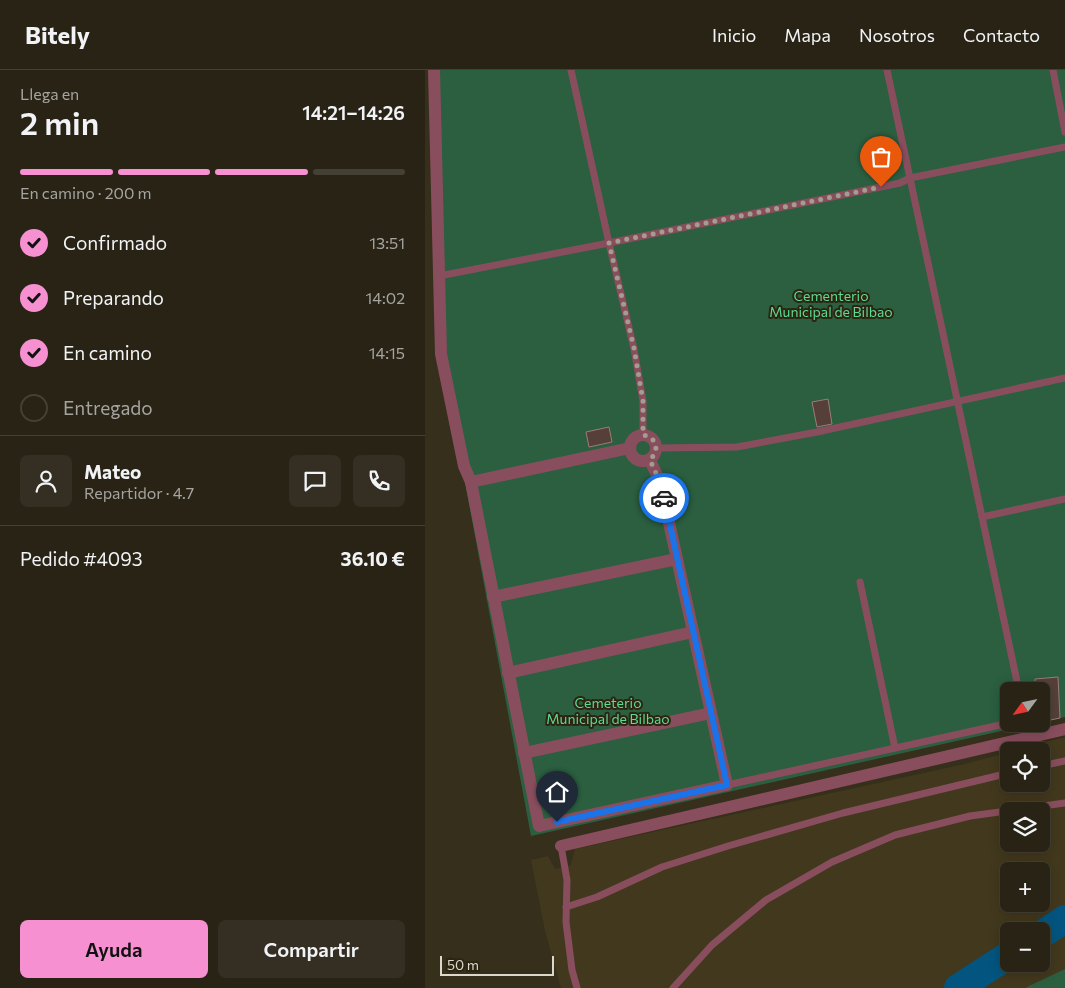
<!DOCTYPE html>
<html lang="es">
<meta charset="utf-8">
<style>
:root{--surface:#282314;--page:#342f22;--text:#f1f3f6;--muted:#a5a4a0;--line:#444034;--accent:#f690d0}
body{margin:0;font-family:Commissioner,sans-serif;background:var(--page);color:var(--text);height:100vh;display:flex;flex-direction:column;font-size:19px;white-space:nowrap}
*{box-sizing:border-box;margin:0}
p{font-size:16px;color:var(--muted)}
.icon{flex:none;width:28px;height:28px;fill:none;stroke:currentColor;stroke-width:2;stroke-linecap:round;stroke-linejoin:round}
.map{position:relative;flex:1;overflow:hidden}
.drawer{display:flex;flex-direction:column;background:var(--surface);width:425px}
.drawer>*{flex:none}
.needle{width:32px;rotate:237deg}
.fabs{position:absolute;left:575px;top:612px;display:grid;gap:10px}
.fabs a{display:grid;place-items:center;width:50px;height:50px;border-radius:8px;background:var(--surface);box-shadow:0 2px 12px #0003,0 0 0 1px var(--line);font-size:25px}
.scale{position:absolute;left:15px;bottom:12px;width:114px;box-sizing:border-box;padding-left:5px;border:2px solid #ddd8cc;border-top:0;font-size:14px;line-height:18px;white-space:nowrap;color:#ddd8cc;-webkit-text-stroke:4px #2c2512;paint-order:stroke}
.pin{position:absolute;display:grid;place-items:center;width:42px;height:42px;color:#fff;margin:-51px -21px;border-radius:50% 50% 50% 0;rotate:-45deg;box-shadow:0 0 5px #0007}
.pin .icon{rotate:45deg}
.courier{position:absolute;display:grid;place-items:center;width:50px;height:50px;margin:-25px;border:4px solid #1a73e8;border-radius:50%;background:#fff;color:#222;box-shadow:0 1px 6px #0007}
.summary em{font-style:normal;font-weight:600}
.summary div{display:flex;flex-direction:column-reverse}
.summary{display:flex;align-items:center;justify-content:space-between;height:85px;padding:0 20px}
h1{font-size:32px;font-weight:600;line-height:38px}
.bar{display:grid;grid-template-columns:repeat(4,1fr);gap:8px 5px;align-content:center;height:60px;padding:0 20px}
.bar i{height:6px;border-radius:4px;background:var(--line)}
.bar .on{background:var(--accent)}
.bar p{grid-column:span 4}
.line{display:flex;align-items:center;gap:12px;padding:0 20px;border-top:1px solid var(--line)}
.line div{flex:1}
.round{display:grid;place-items:center;flex:none;width:52px;height:52px;border-radius:8px;background:var(--page)}
ol{padding:0 20px;list-style:none}
li{display:flex;align-items:center;gap:15px;height:55px}
li p{margin-inline-start:auto}
li .icon{padding:5px;border-radius:50%;background:var(--accent);color:#111;stroke-width:4}
li:last-child{color:var(--muted)}
li i{width:28px;height:28px;border:2px solid var(--line);border-radius:50%}
.cta{display:flex;gap:10px;margin-top:auto;padding:10px 20px}
.cta a{flex:1;height:58px;border-radius:8px;background:var(--accent);color:#111;font-size:20px;font-weight:600;line-height:58px;text-align:center}
.cta a+a{background:var(--page);color:var(--text)}
header{display:flex;align-items:center;gap:30px;box-sizing:border-box;height:70px;padding:0 25px;background:var(--surface);border-bottom:1px solid var(--line)}
header strong{font-size:24px}
nav{display:flex;gap:28px;margin-inline-start:auto;font-size:18px}
main{display:flex;flex:1;min-height:0}
.map>svg:first-child{display:block}
.built{fill:#42381d;fill-rule:evenodd}
.green{fill:#2b5f40}
.lines{fill:none;stroke-linecap:round;stroke-linejoin:round}
.river{stroke:#03557f;stroke-width:28}
.building{fill:#563f39;stroke:#987e77}
.lane{stroke:#894e5e;stroke-width:7}
.street{stroke:#894e5e;stroke-width:12}
.done{stroke:#a39d8e;stroke-width:5;stroke-dasharray:0 9}
.route{stroke:#1a73e8;stroke-width:6}
.labels{text-anchor:middle;stroke-width:4;stroke-linejoin:round;paint-order:stroke}
.park-label{font-size:14px;fill:#5dda93;stroke:#2c2512}
</style>
<header>
<strong>Bitely</strong>
<nav><a>Inicio</a><a>Mapa</a><a>Nosotros</a><a>Contacto</a></nav>
</header>
<main>
<section class="drawer">
<div class="summary"><div><h1>2 min</h1><p>Llega en</p></div><em>14:21–14:26</em></div>
<div class="bar"><i class="on"></i><i class="on"></i><i class="on"></i><i></i><p>En camino · 200 m</p></div>
<ol>
<li><svg class="icon" aria-label="check" viewBox="0 0 24 24"><path d="M5 12l5 5 9-10"/></svg>Confirmado<p>13:51</p></li>
<li><svg class="icon" aria-label="check" viewBox="0 0 24 24"><path d="M5 12l5 5 9-10"/></svg>Preparando<p>14:02</p></li>
<li><svg class="icon" aria-label="check" viewBox="0 0 24 24"><path d="M5 12l5 5 9-10"/></svg>En camino<p>14:15</p></li>
<li><i></i>Entregado</li>
</ol>
<div class="line" style="height:90px"><a class="round"><svg class="icon" aria-label="person" viewBox="0 0 24 24"><circle cx="12" cy="8" r="4"/><path d="M4 21q1-7 8-7t8 7"/></svg></a><div><b>Mateo</b><p>Repartidor · 4.7</p></div><a class="round"><svg class="icon" aria-label="chat" viewBox="0 0 24 24"><path d="M4 5h16v11H9l-5 4z"/></svg></a><a class="round"><svg class="icon" aria-label="phone" viewBox="0 0 24 24"><path d="M5 4h4l2 5-3 2q2 4 5 5l2-3 5 2v4C11 20 4 13 5 4z"/></svg></a></div>
<div class="line" style="height:65px"><div>Pedido #4093</div><b>36.10 €</b></div>
<div class="cta"><a>Ayuda</a><a>Compartir</a></div>
</section>
<div class="map">
<svg width="640" height="918" viewBox="0 0 640 918">
<rect width="100%" height="100%" fill="#362f1b"/>
<path class="built" d="M640,667v251h-504l-16,-57 -14,-71 17,-4 7,13 16,-4 4,-16 390,-85 44,-12v32h32v-33h-29zM584,741h32v33h-32zM584,801h32v33h-32zM584,861h32v33h-32z"/>
<g class="green">
<path d="M9,0h631v647l-24,5v-31h-32v33h24l-502,112 -90,-482z"/>
<path d="M640,899v19h-39l3,-2z"/>
</g>
<g class="lines">
<g class="river">
<path d="M616,865l24,-16"/>
<path d="M533,918l51,-33"/>
</g>
</g>
<g class="building">
<path d="M403,329l4,25 -15,3 -5,-25z"/>
<path d="M184,357l3,15 -23,5 -3,-15z"/>
<path d="M633,607l2,41 -19,4v-31h-6v-12z"/>
</g>
<g class="lines">
<g class="lane">
<path d="M146,0l38,173 25,106 9,52v34"/>
<path d="M462,0l132,621"/>
<path d="M628,0l12,62"/>
<path d="M14,206l170,-33 291,-60 10,-5 155,-31"/>
<path d="M232,378l80,-1 80,-15 248,-54"/>
<path d="M557,447l83,-18"/>
<path d="M435,512l35,166"/>
<path d="M616,696l24,-5"/>
<path d="M302,715l282,-62"/>
<path d="M136,776l6,34 -1,42 6,48 5,18"/>
<path d="M141,837l31,-10 65,-30 66,-21 115,-33 166,-40"/>
<path d="M248,918l39,-43 54,-45 66,-38 63,-27 75,-19 95,-13"/>
</g>
<g class="street">
<path d="M9,0l7,284 23,112 7,16 68,344 188,-41 -67,-303 -10,-22"/>
<circle cx="218" cy="378" r="13"/>
<path d="M46,412l159,-34"/>
<path d="M68,527l184,-38"/>
<path d="M83,603l185,-41"/>
<path d="M99,683l187,-40"/>
<path d="M136,776l504,-117"/>
</g>
</g>
<g class="lines">
<path class="done" d="M239,428l-4,-16 -10,-22c10,-11 7,-22 -7,-25v-34l-9,-53 -25,-105 272,-56"/>
<path class="route" d="M132,752l170,-37 -63,-287"/>
</g>
<g class="labels">
<g class="park-label">
<text x="406" y="231">Cementerio<tspan x="406" dy="16">Municipal de Bilbao</tspan></text>
<text x="183" y="638">Cemeterio<tspan x="183" dy="16">Municipal de Bilbao</tspan></text>
</g>
</g>
</svg>
<div class="fabs">
<a><svg class="needle" viewBox="-14 -14 28 28"><path d="M0-13l5 13h-10z" fill="#e53935"/><path d="M0 13l5-13h-10z" fill="#a5a4a0"/></svg></a>
<a><svg class="icon" aria-label="locate" viewBox="0 0 24 24"><circle cx="12" cy="12" r="6"/><path d="M12 2v4M12 18v4M2 12h4M18 12h4"/></svg></a>
<a><svg class="icon" aria-label="layers" viewBox="0 0 24 24"><path d="M12 4l9 5-9 5-9-5zM3 14l9 5 9-5"/></svg></a>
<a>+</a>
<a>−</a>
</div>
<div class="scale">50 m</div>
<div class="pin" style="left:456px;top:117px;background:#ea580c"><svg class="icon" aria-label="bag" viewBox="0 0 24 24"><path d="M5 8h14l-1 12H6zM9 8a3 3 0 0 1 6 0"/></svg></div>
<div class="pin" style="left:132px;top:752px;background:#1f2937"><svg class="icon" aria-label="home" viewBox="0 0 24 24"><path d="M3 11l9-7 9 7M6 9v11h12V9"/></svg></div>
<div class="courier" style="left:239px;top:428px"><svg class="icon" aria-label="car" viewBox="0 0 24 24"><path d="M5 17H2v-5l4-1 3-4h7l3 4 3 1v5h-3M9 17h6M6 11h13"/><circle cx="7" cy="17" r="2"/><circle cx="17" cy="17" r="2"/></svg></div>
</div>
</main>
